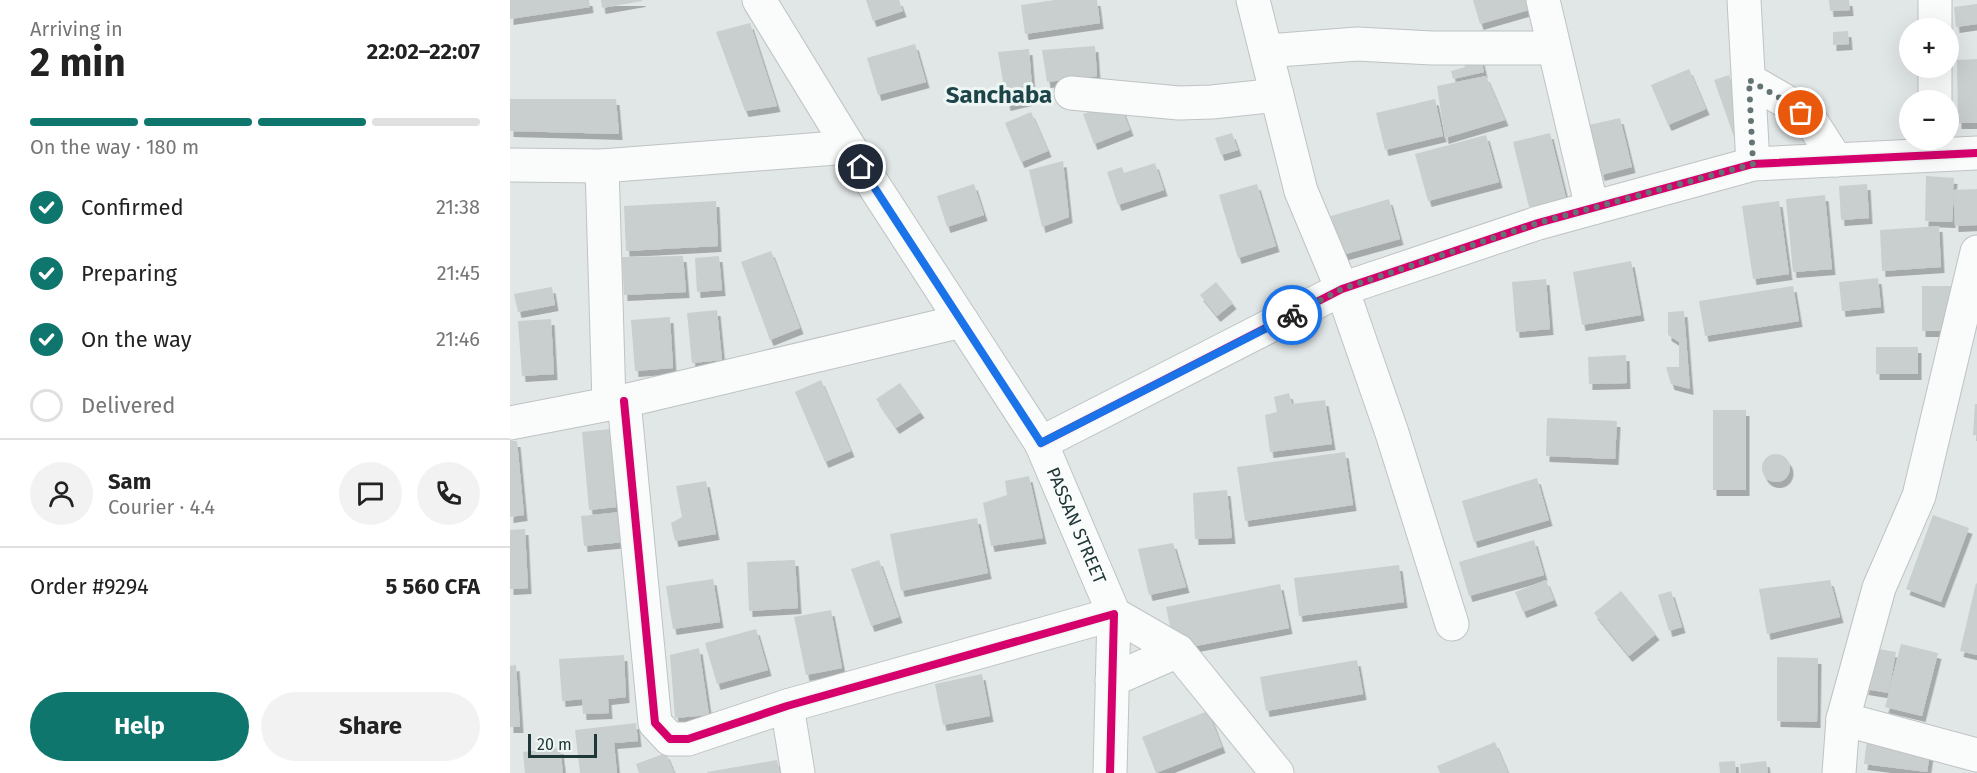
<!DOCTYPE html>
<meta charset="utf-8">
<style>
:root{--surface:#fff;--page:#f2f2f2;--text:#222;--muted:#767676;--line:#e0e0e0;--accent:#0f766e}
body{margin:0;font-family:"Fira Sans",sans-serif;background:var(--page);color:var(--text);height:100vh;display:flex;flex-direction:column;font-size:22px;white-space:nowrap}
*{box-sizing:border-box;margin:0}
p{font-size:20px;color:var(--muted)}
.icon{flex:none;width:33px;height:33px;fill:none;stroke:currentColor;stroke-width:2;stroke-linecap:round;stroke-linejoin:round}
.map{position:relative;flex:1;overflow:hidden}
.sheet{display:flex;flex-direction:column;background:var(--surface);width:510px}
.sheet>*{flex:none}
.tools{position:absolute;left:1389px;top:18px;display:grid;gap:12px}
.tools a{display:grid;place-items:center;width:60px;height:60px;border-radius:50%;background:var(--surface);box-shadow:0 6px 24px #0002;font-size:30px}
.scale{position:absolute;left:18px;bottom:15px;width:69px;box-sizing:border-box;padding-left:6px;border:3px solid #203738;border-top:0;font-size:16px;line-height:21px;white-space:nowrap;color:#203738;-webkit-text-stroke:4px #eef6f4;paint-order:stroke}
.pin{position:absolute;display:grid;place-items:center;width:51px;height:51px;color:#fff;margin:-26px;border:3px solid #fff;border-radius:50%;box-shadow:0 2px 6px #0007}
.courier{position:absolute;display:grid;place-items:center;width:60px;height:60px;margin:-30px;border:4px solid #1a73e8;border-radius:50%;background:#fff;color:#222;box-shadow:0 2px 8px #0007}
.overview em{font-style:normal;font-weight:700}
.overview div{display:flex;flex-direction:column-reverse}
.overview{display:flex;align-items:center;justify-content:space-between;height:102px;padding:0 30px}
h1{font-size:39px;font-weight:700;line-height:45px}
.bar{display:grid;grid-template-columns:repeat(4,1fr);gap:9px 6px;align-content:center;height:72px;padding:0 30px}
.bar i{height:8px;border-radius:4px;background:var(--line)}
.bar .current{background:var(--accent)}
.bar p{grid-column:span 4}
.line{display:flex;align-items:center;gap:15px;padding:0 30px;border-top:2px solid var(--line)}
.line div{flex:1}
.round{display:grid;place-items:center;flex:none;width:63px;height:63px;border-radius:32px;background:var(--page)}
ol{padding:0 30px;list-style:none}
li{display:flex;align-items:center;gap:18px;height:66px}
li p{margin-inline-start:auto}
li .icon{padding:6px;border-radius:50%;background:var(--accent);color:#fff;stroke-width:4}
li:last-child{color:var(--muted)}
li i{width:33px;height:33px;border:3px solid var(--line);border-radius:50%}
.action{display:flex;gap:12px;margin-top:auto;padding:12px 30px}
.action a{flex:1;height:69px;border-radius:36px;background:var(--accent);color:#fff;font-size:24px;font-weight:700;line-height:69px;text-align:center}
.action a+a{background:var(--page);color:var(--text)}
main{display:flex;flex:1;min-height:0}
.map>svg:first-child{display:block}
.building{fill:#c9cfce;filter:url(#shadow)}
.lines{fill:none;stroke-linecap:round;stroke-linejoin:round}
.minor-casing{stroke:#bec3c3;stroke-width:35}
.minor{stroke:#fafbfb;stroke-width:33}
.cycleway-casing{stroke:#eef6f4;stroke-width:11}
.cycleway{stroke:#d6006c;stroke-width:8}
.done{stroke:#647475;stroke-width:6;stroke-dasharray:0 10.8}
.route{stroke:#1a73e8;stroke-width:8}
.labels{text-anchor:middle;stroke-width:6;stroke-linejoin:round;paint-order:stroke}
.street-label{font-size:18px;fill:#203738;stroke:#eef6f4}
.district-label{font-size:24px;font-weight:bold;fill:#1d4549;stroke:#eef6f4}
</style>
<main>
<section class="sheet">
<div class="overview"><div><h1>2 min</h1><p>Arriving in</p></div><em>22:02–22:07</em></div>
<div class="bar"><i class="current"></i><i class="current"></i><i class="current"></i><i></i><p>On the way · 180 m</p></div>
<ol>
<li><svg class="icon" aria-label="check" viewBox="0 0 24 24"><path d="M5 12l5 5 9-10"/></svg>Confirmed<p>21:38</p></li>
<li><svg class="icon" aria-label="check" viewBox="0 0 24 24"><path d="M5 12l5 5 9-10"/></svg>Preparing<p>21:45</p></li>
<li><svg class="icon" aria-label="check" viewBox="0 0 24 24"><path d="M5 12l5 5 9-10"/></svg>On the way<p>21:46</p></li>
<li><i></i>Delivered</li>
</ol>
<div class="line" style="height:108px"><a class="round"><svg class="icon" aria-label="person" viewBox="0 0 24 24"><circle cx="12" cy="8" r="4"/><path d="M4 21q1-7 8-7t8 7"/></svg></a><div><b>Sam</b><p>Courier · 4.4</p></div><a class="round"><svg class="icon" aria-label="chat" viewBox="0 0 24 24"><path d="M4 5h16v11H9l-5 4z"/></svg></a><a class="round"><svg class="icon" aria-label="phone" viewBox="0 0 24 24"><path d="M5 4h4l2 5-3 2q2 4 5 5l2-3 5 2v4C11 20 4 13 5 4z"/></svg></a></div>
<div class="line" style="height:78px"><div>Order #9294</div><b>5 560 CFA</b></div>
<div class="action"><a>Help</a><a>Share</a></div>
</section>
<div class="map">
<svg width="1467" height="773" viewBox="0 0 1467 773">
<defs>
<filter id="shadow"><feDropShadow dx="3.5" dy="6" stdDeviation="0" flood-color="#0004"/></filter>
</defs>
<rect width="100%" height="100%" fill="#e1e6e6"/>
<g class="building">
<path d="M0,0h79l1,7 -80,12z"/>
<path d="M91,0h41v1l-40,7z"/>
<path d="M356,0h33l4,11 -30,10z"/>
<path d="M545,0h42l3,23 -75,11 -4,-29z"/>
<path d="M963,0h60l3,8 -56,16z"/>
<path d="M1319,0h20l1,10 -20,1z"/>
<path d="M1467,4v20l-21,3 -2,-20z"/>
<path d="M240,23l27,83 -32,5 -29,-79z"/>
<path d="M1338,31l1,13 -16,1v-13z"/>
<path d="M405,44l11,38 -48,13 -11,-37z"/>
<path d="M585,46l2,30 -50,6 -5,-32z"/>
<path d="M519,49l4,50 -26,6 -9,-53z"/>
<path d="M971,59l3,13 -31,7 -2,-8 14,-4 -1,-4z"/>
<path d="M1467,59v64h-19l-1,-63z"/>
<path d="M1179,69l17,40 -38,16 -17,-40z"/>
<path d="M1219,75l20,57 -15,5 -20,-57z"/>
<path d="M976,76l19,44 -60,18 -8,-52z"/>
<path d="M0,99h106l3,35 -109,-3z"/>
<path d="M925,99l8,37 -58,14 -9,-37z"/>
<path d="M609,101l11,29 -36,14 -11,-30z"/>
<path d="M521,112l17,39 -27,11 -16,-39z"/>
<path d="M1110,118l12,49 -31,8 -12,-50z"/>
<path d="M722,133l6,17 -17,5 -6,-17z"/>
<path d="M1040,133l16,65 -37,9 -16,-65z"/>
<path d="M976,135l13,47 -71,19 -13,-47z"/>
<path d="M553,161l6,56 -27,10 -13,-57z"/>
<path d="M645,163l9,27 -46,15 -11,-33 15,-5 2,6z"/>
<path d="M1416,176l28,2 -1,12 24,-1v36l-22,1 -1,-33 -2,29 -27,-1z"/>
<path d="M464,184l10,31 -37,12 -10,-31z"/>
<path d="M747,184l19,62 -38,12 -19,-63z"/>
<path d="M1357,184l2,34 -28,2 -2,-34z"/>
<path d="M1315,195l7,74 -39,3 -7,-73z"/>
<path d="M879,199l11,40 -58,16 -11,-39z"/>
<path d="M206,201l2,45 -92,5 -2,-45z"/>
<path d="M1269,201l10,73 -36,5 -11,-73z"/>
<path d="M1429,226l2,41 -59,4 -2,-41z"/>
<path d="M261,251l29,77 -30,12 -29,-78z"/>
<path d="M173,256l3,36 -62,3 -2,-38z"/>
<path d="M209,256l3,34 -25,2 -2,-34z"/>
<path d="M1121,261l10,54 -59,10 -9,-53z"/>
<path d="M1368,278l3,29 -39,4 -3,-29z"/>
<path d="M1036,279l4,50 -34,3 -4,-50z"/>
<path d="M706,282l17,21 -16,13 -17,-21z"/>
<path d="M1283,286l6,35 -94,15 -6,-35z"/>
<path d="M1412,286h35l-1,45h-34z"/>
<path d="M42,287l3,18 -37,7 -4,-18z"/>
<path d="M207,310l5,50 -30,3 -5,-50z"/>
<path d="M1174,311l6,78 -19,-5 -5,-17h13v-25l-11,-7v-23z"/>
<path d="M160,317l3,51 -38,3 -4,-51z"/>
<path d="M41,319l3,55 -32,2 -4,-55z"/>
<rect x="1366" y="347" width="42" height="27"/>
<path d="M1116,355l1,28 -38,1 -1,-27z"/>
<path d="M311,380l30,71 -26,11 -30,-70z"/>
<path d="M390,383l21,29 -25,16 -20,-29z"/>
<path d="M779,393l3,11 33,-4 7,44 -62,8 -5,-37 12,-3 -3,-15z"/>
<path d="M1465,404h2v31h-4z"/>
<rect x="1203" y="410" width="33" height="80"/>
<path d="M1037,418l70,3 -2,38 -69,-3z"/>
<path d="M100,429l6,78 -27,3 -7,-78z"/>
<path d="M0,441h7l7,74 -14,2z"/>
<path d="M835,452l8,53 -108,16 -8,-54z"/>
<circle cx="1266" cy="468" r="14"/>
<path d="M519,476l14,62 -52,8 -8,-43 24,-8 -2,-14z"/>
<path d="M1027,478l12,42 -75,22 -12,-41z"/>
<path d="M196,481l10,53 -41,7 -4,-18 11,-6 -6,-31z"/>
<path d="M717,490l5,48 -37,1 -2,-46z"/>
<path d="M121,511l3,30 -50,5 -3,-30z"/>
<path d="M1423,515l36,13 -28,74 -35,-13z"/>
<path d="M467,518l11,55 -87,18 -11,-57z"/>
<path d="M15,529l3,59 -18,1v-59z"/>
<path d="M1024,540l10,35 -75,21 -10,-34z"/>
<path d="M663,543l13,44 -37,8 -11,-46z"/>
<path d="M285,560l3,48 -49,3 -2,-49z"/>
<path d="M369,560l20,57 -28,9 -20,-57z"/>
<path d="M889,565l5,37 -105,14 -5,-38z"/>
<path d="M203,579l7,43 -47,7 -7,-43z"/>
<path d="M1036,580l8,20 -31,12 -8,-20z"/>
<path d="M1320,580l10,37 -73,17 -8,-45z"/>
<path d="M1466,583l1,1v71l-17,-4z"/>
<path d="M770,584l9,44 -114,22 -9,-43z"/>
<path d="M1111,591l35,43 -27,22 -35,-43z"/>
<path d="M1161,591l11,36 -13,4 -11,-36z"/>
<path d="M321,610l11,58 -36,7 -12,-58z"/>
<path d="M246,629l12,41 -51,14 -12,-41z"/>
<path d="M1391,644l37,9 -16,63 -37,-9 4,-14 -24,-4 8,-41 23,4 -7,38z"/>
<path d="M189,648l10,67 -34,3 -5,-63z"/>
<path d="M114,655l2,42 -18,2 1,14 -26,1 -1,-15 -20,2 -3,-42z"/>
<path d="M1267,657l41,1 -1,64 -40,-1z"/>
<path d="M847,660l6,34 -97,17 -6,-34z"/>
<path d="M6,665l4,62h-10v-61z"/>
<path d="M472,674l8,42 -47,9 -8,-41z"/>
<path d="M698,711l14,36 -66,26 -14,-36z"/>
<path d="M126,723l2,18 -24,2 3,30h-37l-5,-43z"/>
<path d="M1358,732l64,8 -5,32 -63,-8z"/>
<path d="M985,742l13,31h-68l-3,-7z"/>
<path d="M50,748l3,25h-38l-2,-21z"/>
<path d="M156,753l8,20h-35l-3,-9z"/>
<path d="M267,760l3,13h-72l-1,-1z"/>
<path d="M1225,761l1,12h-16l-1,-11z"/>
<path d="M1256,761l2,12h-27l-1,-9z"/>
</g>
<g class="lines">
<g class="minor-casing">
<g id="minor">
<path id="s1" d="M249,0l90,147 192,296 73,171 64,37 99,122"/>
<path d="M743,0l48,191 41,98 50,144 60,191"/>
<path d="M1033,0l49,208"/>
<path d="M1234,0l9,164"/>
<path d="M1425,28v-28"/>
<path d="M756,51l91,-7 75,4h122"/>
<path d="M1239,80l43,25 19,16 25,39"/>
<path d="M561,93l108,10 33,-1 65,-7"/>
<path d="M1425,100v-32"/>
<path d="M0,165l92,1 247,-19"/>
<path d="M92,166l7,237"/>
<path d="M114,401l31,322 15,16h18l99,-33 327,-92 -4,159"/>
<path d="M0,423l114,-22 338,-80"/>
<path d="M531,443l301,-154 196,-66 215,-59 224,-11"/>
<path d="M602,680l66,-29"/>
<path d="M277,706l11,67"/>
<path d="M1333,719l134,36"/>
<path d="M1329,773l4,-54 36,-131 40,-92 58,-244"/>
</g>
</g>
<use href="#minor" class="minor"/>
<g class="cycleway-casing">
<g id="cycleway">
<path d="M114,401l31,322 15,16h18l99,-33 327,-92 -4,159"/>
<path d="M531,443l301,-154 196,-66 215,-59 224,-11"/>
</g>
</g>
<use href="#cycleway" class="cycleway"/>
</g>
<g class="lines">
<path class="done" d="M782,315l50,-26 196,-66 215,-59 -4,-84 43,25 9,8"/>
<path class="route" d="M351,167l180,276 251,-128"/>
</g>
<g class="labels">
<g class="street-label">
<text dy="6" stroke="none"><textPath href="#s1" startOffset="615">PASSAN STREET</textPath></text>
</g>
<g class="district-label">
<text x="489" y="103">Sanchaba</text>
</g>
</g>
</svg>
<div class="tools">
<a>+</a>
<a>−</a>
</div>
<div class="scale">20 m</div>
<div class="pin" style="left:1291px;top:113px;background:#ea580c"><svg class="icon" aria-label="bag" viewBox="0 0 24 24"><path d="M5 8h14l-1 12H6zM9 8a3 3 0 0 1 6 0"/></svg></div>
<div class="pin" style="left:351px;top:167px;background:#1f2937"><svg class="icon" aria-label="home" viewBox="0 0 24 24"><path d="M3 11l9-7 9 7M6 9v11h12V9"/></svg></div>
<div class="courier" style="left:782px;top:315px"><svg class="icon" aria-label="bike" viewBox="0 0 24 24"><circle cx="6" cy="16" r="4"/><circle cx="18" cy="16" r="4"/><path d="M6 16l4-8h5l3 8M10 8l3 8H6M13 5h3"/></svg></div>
</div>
</main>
